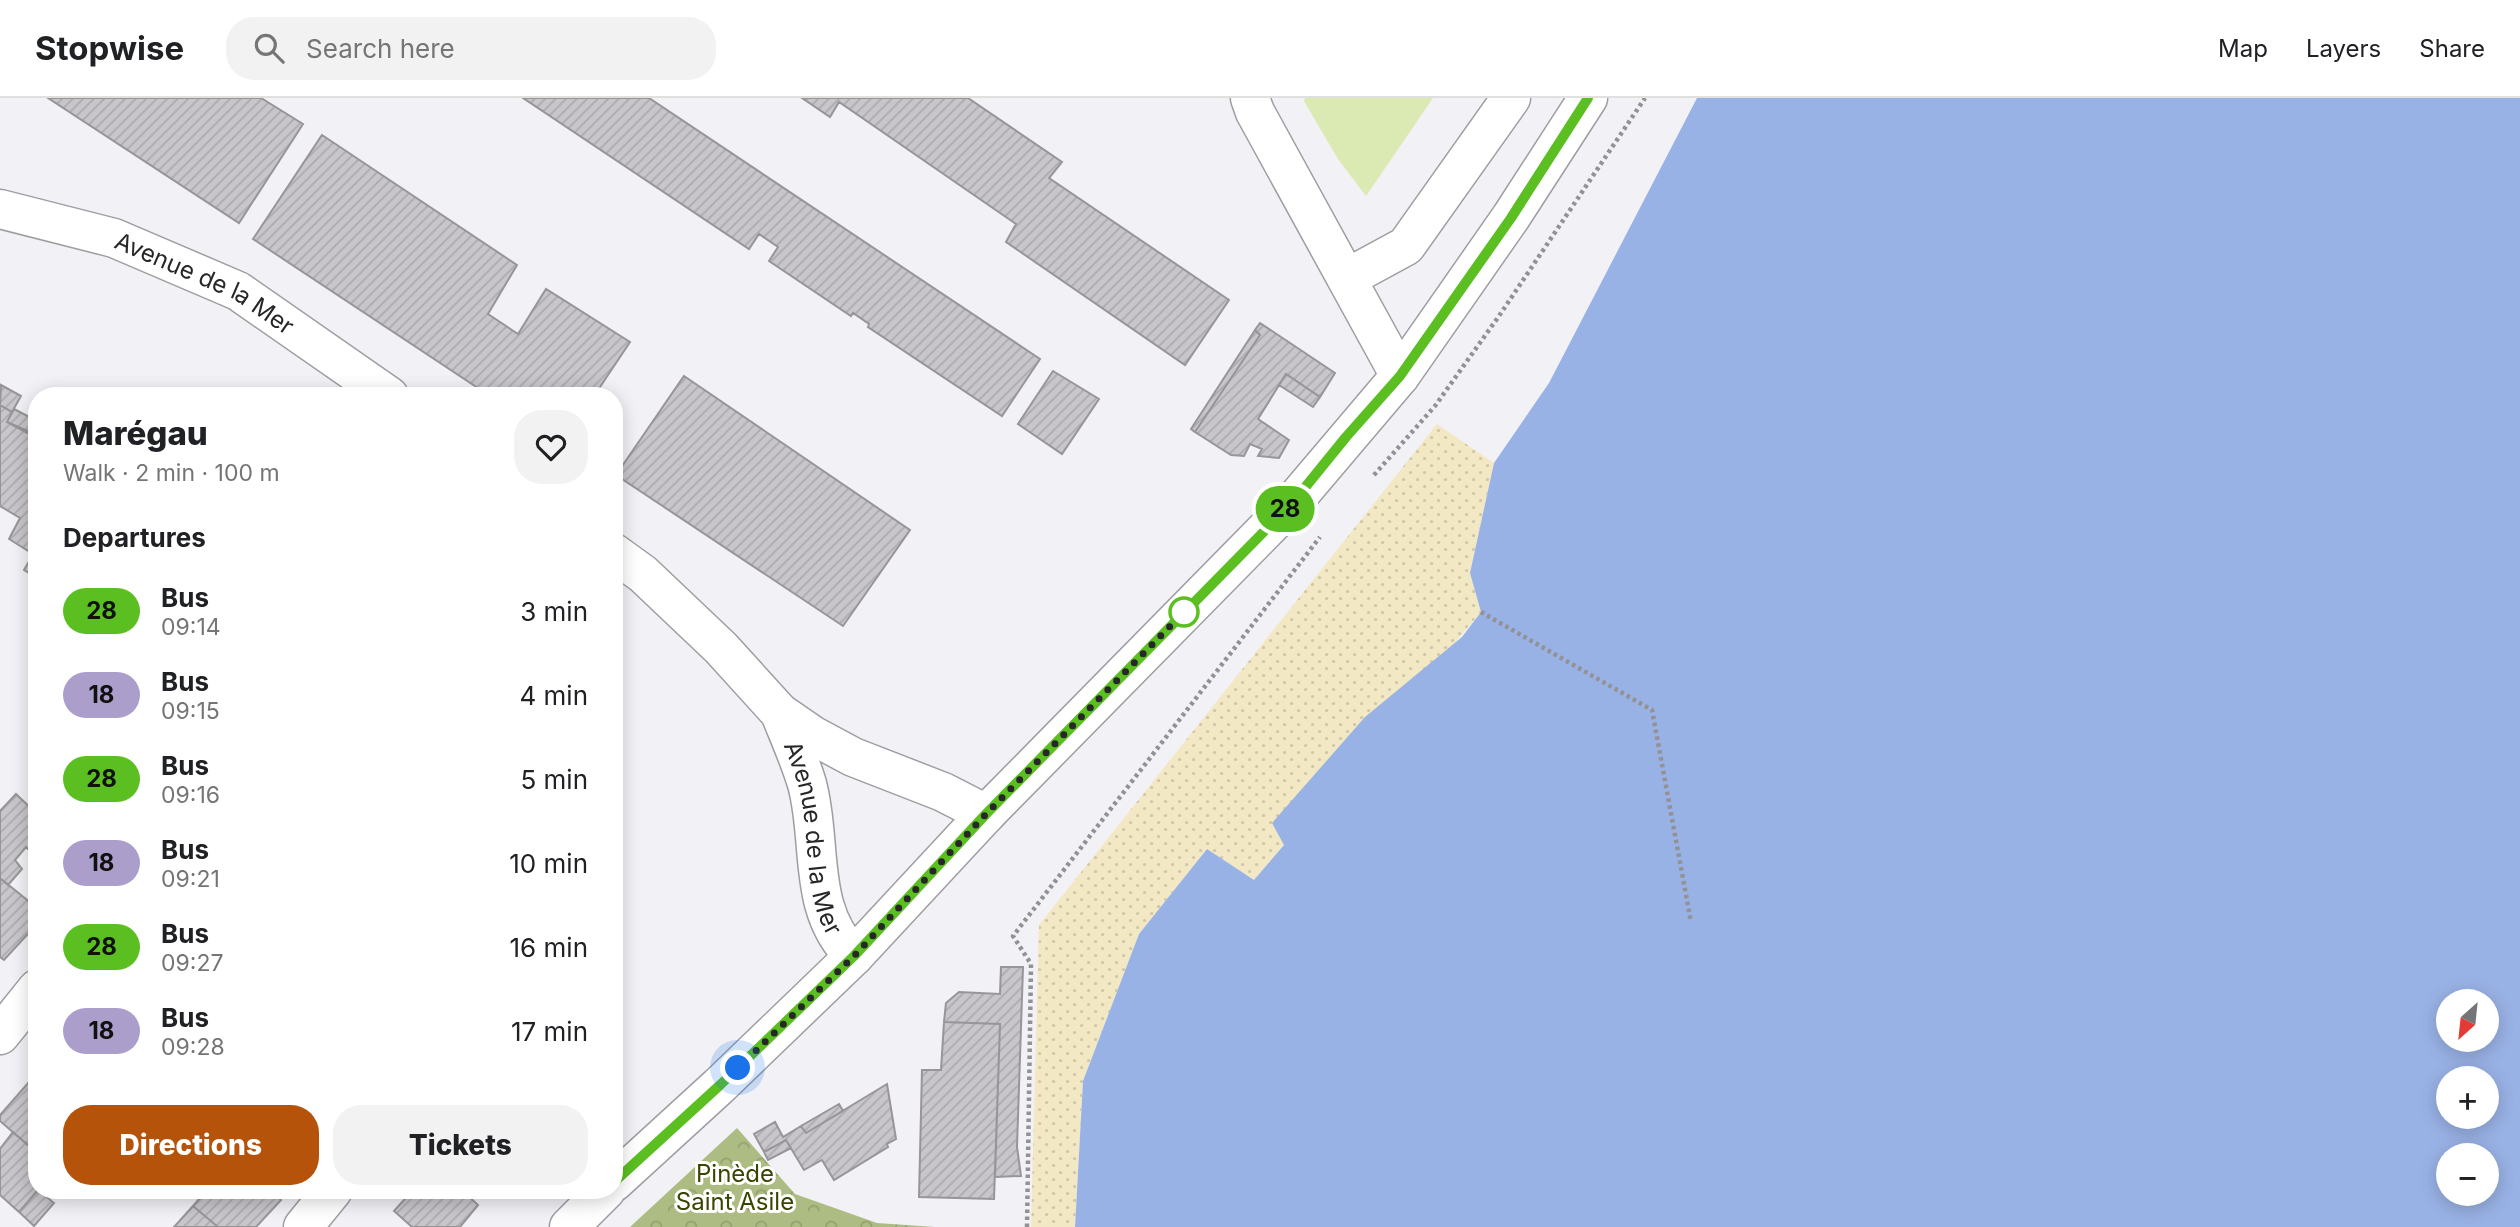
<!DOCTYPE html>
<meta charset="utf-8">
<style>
:root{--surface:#fff;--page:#f2f2f2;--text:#202124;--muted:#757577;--line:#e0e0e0;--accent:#b45309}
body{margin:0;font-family:Inter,sans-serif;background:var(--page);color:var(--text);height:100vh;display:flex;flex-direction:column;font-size:26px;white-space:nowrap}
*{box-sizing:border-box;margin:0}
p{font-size:23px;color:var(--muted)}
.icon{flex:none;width:38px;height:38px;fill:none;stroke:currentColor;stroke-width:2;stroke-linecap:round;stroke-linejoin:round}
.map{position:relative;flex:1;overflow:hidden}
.sheet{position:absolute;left:28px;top:289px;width:595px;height:812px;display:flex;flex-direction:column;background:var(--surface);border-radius:28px;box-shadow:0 4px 18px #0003}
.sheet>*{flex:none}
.badge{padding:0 14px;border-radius:23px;font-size:24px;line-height:46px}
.needle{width:46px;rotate:207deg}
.buttons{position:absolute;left:2436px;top:891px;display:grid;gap:14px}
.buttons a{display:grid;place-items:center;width:63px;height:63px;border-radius:50%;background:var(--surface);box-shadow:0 4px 18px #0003;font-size:35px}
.you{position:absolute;width:35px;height:35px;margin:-18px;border:5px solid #fff;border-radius:50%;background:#1a73e8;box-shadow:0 0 0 10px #1a73e833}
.map>.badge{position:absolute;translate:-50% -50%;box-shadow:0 0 0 4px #fff}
h2{padding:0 35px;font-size:26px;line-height:63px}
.round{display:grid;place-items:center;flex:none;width:74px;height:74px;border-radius:28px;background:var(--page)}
.headline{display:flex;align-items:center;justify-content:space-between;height:119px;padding:0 35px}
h1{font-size:33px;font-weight:800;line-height:52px}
.action{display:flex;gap:14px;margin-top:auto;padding:14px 35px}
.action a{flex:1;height:80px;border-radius:28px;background:var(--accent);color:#fff;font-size:28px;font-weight:800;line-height:80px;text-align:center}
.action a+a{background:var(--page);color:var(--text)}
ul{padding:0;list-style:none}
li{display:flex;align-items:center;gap:21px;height:84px;padding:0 35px}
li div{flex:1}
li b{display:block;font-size:26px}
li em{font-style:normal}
li .badge{min-width:77px;font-weight:700;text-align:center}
header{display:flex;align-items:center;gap:42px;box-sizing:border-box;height:98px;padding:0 35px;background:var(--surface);border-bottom:2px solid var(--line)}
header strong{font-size:33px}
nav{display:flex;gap:38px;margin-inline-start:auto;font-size:24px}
.search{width:490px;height:63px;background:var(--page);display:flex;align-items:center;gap:18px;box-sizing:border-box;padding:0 24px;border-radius:28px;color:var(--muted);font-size:26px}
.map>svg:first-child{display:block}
</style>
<header>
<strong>Stopwise</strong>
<div class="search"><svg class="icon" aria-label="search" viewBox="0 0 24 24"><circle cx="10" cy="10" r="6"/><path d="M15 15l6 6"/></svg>Search here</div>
<nav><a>Map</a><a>Layers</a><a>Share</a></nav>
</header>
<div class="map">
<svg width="2520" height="1129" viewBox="0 0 2520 1129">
<defs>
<pattern id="forest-crowns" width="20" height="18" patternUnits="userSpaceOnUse" patternTransform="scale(1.75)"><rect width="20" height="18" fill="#acbc83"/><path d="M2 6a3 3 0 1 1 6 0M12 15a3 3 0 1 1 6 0" fill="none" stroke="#94a171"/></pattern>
<pattern id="sand-dots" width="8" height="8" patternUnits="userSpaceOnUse" patternTransform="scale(1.75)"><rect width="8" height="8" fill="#f2e8c3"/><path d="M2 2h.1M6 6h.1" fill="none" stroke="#d0c7a8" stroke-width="1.8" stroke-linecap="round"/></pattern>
<pattern id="building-hatch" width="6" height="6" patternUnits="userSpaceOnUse" patternTransform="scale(1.75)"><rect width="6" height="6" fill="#c8c6ca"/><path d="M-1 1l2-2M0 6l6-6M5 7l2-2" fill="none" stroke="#acaaae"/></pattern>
</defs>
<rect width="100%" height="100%" fill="#f2f1f6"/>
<path fill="url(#forest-crowns)" d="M737,1030L795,1096L877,1125L935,1129H630Z"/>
<path fill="url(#sand-dots)" d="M1437,326L1494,365L1470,474L1481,514L1254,782L1207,751L1139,836L1083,983L1075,1129H1031L1039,827Z"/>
<path fill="#daeab2" d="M1305,0H1433L1366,98L1338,61L1304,3Z"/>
<path fill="#99b2e5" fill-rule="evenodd" d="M1697,0H2520V1129H1075L1083,983L1139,836L1207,751L1254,782L1284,747L1272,725L1365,619L1462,539L1481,514L1470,475L1494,365L1549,285ZM2448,903H2487V942H2448ZM2448,980H2487V1018H2448ZM2448,1057H2487V1096H2448Z"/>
<path fill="url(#building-hatch)" stroke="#989599" stroke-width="2" d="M48,0H261L303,26L239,125Z
M523,0H649L1040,261L1002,318L868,229L869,226L853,215L851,218L769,163L778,149L759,136L749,151Z
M802,0H968L1062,64L1049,80L1229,202L1185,267L1006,144L1016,126L839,4L830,19Z
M322,37L517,167L488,216L518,236L546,191L630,244L594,298H490L253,141Z
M1260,225L1335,275L1320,299L1286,276L1258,321L1289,342L1279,360L1258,358L1262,351L1250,346L1244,358L1231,357L1195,334L1260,237L1255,232Z
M1255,232L1260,237L1195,334L1191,331Z
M1053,273L1099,301L1062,356L1018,326Z
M1286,276L1320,299L1313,309L1279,287Z
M684,278L910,432L843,528L616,377Z
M1,287L21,298L12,314L0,307Z
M0,307L12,314L7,324L37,337V454L35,453L33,456L9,441L20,420L0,408Z
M14,311L37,323L29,336L7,324Z
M37,323V337L30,334Z
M35,453L37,454V480L24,472Z
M16,696L37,716V754L34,757L26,749L15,762L22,771L8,787L0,780V713Z
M0,780L37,810V826L4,862L0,859Z
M1001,869H1023L1017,1049L1021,1078L995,1079L1000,926L944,924L946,905L959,894L1000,896Z
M944,924L1000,926L994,1101L919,1099L922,972H941Z
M37,975V1055L0,1023V1017Z
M887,986L896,1041L887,1046L888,1049L834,1082L822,1062L804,1072L786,1042L764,1054L754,1036L775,1024L783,1039L801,1028L806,1035Z
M839,1006L843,1013L806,1035L801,1028Z
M13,1034L37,1055L38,1092L19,1114L0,1097V1051Z
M786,1042L791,1050L768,1062L764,1054Z
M38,1092L54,1105L34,1128L19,1114Z
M207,1092H270L281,1102L256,1129H218L193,1108Z
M413,1092H462L478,1107L460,1129H412L394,1113Z
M193,1108L218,1129H174Z"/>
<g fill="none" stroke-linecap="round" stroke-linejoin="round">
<defs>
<g id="minor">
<path d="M1250,0L1255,14L1400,278"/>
<path id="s1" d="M0,111L114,140L238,193L389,298"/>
<path d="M1347,180L1406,148L1511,0"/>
<path d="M614,455L643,476L721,550L780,615L812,637L853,659L943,694L986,716"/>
<path id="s2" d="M780,615C789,638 800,662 807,686C823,744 806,812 854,858"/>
<path d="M0,937L37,891"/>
<path d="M614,1084L719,988L854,858L986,716L1294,403L1400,278L1511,119L1588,0"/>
<path d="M303,1129L333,1092"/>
<path d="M569,1129L606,1092"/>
</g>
</defs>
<use href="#minor" stroke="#9e9da1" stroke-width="41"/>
<path stroke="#929194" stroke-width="4.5" stroke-dasharray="3.5 3.5" stroke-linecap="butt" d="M1374,377L1435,308L1499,218L1645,0
M1481,514L1652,612L1691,824
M1027,1129L1031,866L1013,838L1320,439"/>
<use href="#minor" stroke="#fff" stroke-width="38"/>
</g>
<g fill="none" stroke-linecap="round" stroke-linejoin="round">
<defs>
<path id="line" d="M614,1084L719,988L854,858L986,716L1294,403L1346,339L1400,278L1511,120L1588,0"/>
</defs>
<use href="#line" stroke="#fff" stroke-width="16"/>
<use href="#line" stroke="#5bbf21" stroke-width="10"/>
<path stroke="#272628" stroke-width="7" stroke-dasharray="0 12.6" d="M738,970L854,858L986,716L1184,514"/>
</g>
<circle fill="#fff" stroke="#5bbf21" stroke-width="3.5" cx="1184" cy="514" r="14"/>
<g text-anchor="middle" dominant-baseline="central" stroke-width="6" stroke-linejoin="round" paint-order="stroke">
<g font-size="24" fill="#272628" stroke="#fff">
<text stroke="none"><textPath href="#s1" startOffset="219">Avenue de la Mer</textPath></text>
<text stroke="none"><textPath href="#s2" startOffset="130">Avenue de la Mer</textPath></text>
</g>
<g font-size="24" fill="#394602" stroke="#fff">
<text x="735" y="1075">Pinède<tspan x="735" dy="28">Saint Asile</tspan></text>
</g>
</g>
</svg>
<div class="buttons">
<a><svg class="needle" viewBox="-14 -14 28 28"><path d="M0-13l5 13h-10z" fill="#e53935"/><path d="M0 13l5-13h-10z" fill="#757577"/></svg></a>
<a>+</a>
<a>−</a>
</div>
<div class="you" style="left:738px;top:970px"></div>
<b class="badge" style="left:1285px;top:411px;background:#5bbf21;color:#111">28</b>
<section class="sheet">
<div class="headline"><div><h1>Marégau</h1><p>Walk · 2 min · 100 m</p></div><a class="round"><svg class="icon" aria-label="heart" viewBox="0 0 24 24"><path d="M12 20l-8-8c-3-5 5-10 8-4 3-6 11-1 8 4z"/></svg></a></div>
<h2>Departures</h2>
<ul>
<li><span class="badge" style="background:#5bbf21;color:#111">28</span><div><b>Bus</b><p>09:14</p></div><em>3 min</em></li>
<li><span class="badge" style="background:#ab9ecb;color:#111">18</span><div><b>Bus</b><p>09:15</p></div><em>4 min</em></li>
<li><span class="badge" style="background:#5bbf21;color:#111">28</span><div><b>Bus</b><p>09:16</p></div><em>5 min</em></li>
<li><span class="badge" style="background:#ab9ecb;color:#111">18</span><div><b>Bus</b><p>09:21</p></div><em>10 min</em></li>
<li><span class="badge" style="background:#5bbf21;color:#111">28</span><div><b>Bus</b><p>09:27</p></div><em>16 min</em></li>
<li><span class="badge" style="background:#ab9ecb;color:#111">18</span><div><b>Bus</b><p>09:28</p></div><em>17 min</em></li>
</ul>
<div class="action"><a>Directions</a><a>Tickets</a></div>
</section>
</div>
